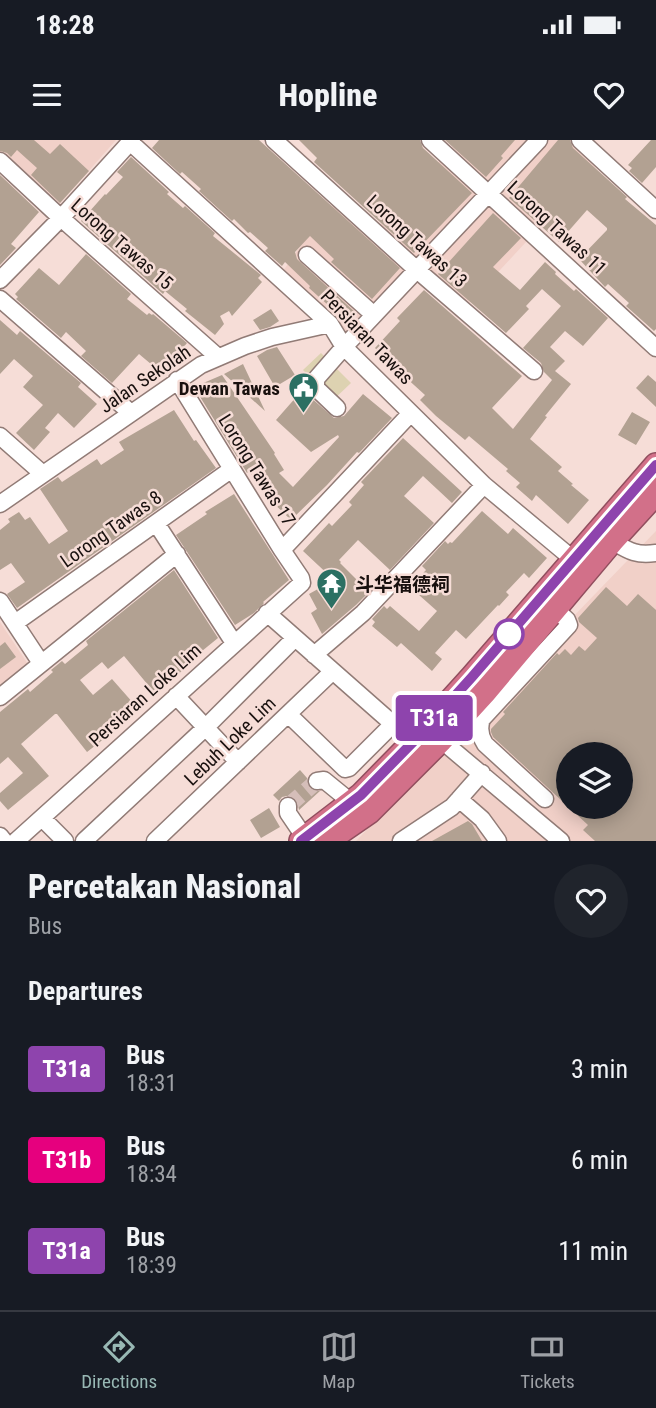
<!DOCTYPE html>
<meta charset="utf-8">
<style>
:root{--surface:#171b24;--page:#20242c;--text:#f1f3f6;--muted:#9ea1a6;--line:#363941;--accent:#98b8b4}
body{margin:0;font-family:"Roboto Condensed","Noto Sans SC",sans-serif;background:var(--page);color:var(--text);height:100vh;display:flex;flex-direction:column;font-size:26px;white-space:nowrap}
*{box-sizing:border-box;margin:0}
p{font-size:23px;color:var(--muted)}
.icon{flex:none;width:38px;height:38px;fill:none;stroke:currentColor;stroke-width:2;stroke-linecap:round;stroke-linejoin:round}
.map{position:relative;height:701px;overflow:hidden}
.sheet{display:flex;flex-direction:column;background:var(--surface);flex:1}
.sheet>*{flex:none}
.badge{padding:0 14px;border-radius:5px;font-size:24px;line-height:46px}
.buttons{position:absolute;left:556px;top:602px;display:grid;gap:14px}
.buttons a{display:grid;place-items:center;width:77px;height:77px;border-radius:50%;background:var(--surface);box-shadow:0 4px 18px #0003;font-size:35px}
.map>.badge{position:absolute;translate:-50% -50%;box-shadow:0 0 0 4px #fff}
h2{padding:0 28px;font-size:26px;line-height:63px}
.round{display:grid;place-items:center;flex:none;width:74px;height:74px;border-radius:37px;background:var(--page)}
.summary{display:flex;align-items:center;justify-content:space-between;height:119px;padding:0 28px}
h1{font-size:33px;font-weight:800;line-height:52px}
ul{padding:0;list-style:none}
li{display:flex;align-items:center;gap:21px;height:91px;padding:0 28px}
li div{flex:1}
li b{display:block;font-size:26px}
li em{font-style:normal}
li .badge{min-width:77px;font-weight:700;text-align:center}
.status{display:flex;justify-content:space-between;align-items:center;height:49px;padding:0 35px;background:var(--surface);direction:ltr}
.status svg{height:19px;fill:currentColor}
header{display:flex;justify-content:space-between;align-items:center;height:91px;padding:0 28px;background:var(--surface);font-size:32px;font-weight:800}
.dock{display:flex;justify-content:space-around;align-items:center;height:98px;border-top:2px solid var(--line);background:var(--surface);font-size:19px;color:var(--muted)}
.dock a{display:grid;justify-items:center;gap:4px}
.dock .on{color:var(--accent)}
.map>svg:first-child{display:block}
</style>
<div class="status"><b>18:28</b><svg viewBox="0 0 49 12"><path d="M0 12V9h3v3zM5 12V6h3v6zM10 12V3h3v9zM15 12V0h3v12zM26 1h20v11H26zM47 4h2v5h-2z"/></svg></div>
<header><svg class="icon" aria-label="menu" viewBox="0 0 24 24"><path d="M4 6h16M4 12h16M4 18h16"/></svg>Hopline<svg class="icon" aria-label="heart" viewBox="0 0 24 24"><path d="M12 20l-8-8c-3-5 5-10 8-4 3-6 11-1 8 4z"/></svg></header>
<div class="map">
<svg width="656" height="701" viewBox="0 0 656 701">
<rect width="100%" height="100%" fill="#f6ddd7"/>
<path fill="#f1d0c8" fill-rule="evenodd" d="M0,0H116L56,68L0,16Z
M459,0H580L602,20L463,170L411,123L346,199L281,134L308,95L337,61L375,90Z
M656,391V701H356L568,482ZM569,614H621V667H569Z
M0,482L30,527L0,552Z"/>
<path fill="#ddd2b1" d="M321,213L351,243L332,261L303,230Z"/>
<path fill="#b2a192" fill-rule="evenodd" d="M0,0H34L50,14L60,4L89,31L60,63L31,35L37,28L17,10L11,17L7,13L0,11Z
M159,0H259L400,128L372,159L331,122L334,119L310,96L295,112L297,119L356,173L347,182L309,148L310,146L285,122L282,126L265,111L268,108L250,92L248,93L234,79L232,81L199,51L201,49L182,32L180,34L152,8Z
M299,0H420L423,8L472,53L414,113L314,22L317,18Z
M445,0H515L501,16L503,18L486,37Z
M558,0H570L573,8L627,57L625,59L656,85V189L654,191L626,166L629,163L608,144L605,147L579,119L607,90V88L587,70L559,102L509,58Z
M651,0H656V27L642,43L629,31L632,28L628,25Z
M131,17L169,52L167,54L183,68L185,66L215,93L213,96L261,135L258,138L262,142L232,176L229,171L220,176L224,184L215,195L185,171L187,169L165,151L163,154L81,81L105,54L106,55L123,37L117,32Z
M0,35L39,72L11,104L16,108L0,125Z
M493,73L521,98L493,127L520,150L545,122L556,132L555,134L574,151L576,149L608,178L583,206L565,191L550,207L565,221L555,231L571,244L545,276L547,277L530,299L562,327L558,331L573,344L571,345L589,360L568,384L536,355L532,361L516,347L520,343L506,331L508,329L469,296L465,300L436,276L420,260L425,255L392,225L375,208L400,181L397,178L424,150L522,236L492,268L513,289L552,240L544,232L541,223L523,208L561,166L542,149L526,166L529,169L506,193L438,134Z
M86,114L131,154L127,159L147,175L149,173L152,175L153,174L187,203L176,216L182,222L164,235L139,214L112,243L81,216L86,211L66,192L61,198L16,159L18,157L15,154L39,128L59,145Z
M271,169L279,181L270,187L260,190L253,180Z
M0,180L17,195L20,191L81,243L78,247L97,264L74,288L58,273L45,288L50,292L34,310L16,293L43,265L23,247L33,236L14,219L0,234Z
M277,207L295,235L275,247L257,216L267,210Z
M243,224L265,271L224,234Z
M222,235L275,313L274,314L284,330L279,333L293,347L339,297L338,295L311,312L276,280L305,247L309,256L334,278L344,276L363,254L392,278L359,313L357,312L327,345L291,380L265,355L249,331L247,333L194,247Z
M648,235L656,242V267L636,248Z
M174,270L194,301L196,300L216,328L17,468L7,454L25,442L11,423L0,430V390L10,382L8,379L19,372L25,380L30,377L49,404L68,391L40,349L58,337L62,342L97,319L101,325L124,310L119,302Z
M632,272L650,282L636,305L618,295Z
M403,298L462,352L452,363L423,336L404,356L434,383L390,430L358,400L339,420L341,422L340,423L369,452L356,465L322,494L311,473L317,469L309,454L334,440L303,411L329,383L332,386L352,365L349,362L364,345L361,342Z
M234,354L289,440L263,462L264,463L254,473L235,485L176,395L207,374L205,372Z
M482,371L508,394L513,388L547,418L529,438L524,433L506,452L509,455L499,466L498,465L466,499L456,490L435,513L442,519L432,531L401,503L397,507L372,486L375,482L372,479L384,466L387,469L390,466L419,491L437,471L410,447L426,430L422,426L445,401L448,404L450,402L452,403Z
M174,430L218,498L186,524L188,526L172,539L170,537L153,551L124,516L108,529L102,522L80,540L93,555L112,539L134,564L115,580L117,582L102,594L105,598L87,612L57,574H55L21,604L49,636L8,670L0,661V653L23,633L8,617L0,624V572L28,549L30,552L53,532L51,530L62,521L65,524L88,505L86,501Z
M606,447L627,466L638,454L656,470V701H595L583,690L588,685L493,597L491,592V589L505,574L503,572L557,513L559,515L565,509L571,515L579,506L585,511L597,498L579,482L578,478ZM569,614H621V667H569Z
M5,502L16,517L0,529V506Z
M300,630L307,638V643L309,648L314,651H320L299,670L297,661L294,657L287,656L282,657L279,661L273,655Z
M269,668L280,687L261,698L250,680Z
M468,681L472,684L482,701H432Z"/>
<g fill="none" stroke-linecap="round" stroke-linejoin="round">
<path stroke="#d5beb9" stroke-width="16" stroke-dasharray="16 8" stroke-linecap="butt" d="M288,666L317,641"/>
<defs>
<path id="minor" d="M274,0L417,130L534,231
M430,0L656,208
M580,0L656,70
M130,2L330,184L344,207L484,345L574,420
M0,21L61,78L218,217
M307,115L374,175
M0,140L61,78L132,0
M0,159L131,273
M337,268L316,248V239L344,207L539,0
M0,296L43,334
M0,364L201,225L245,206L272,197L330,184
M156,383L234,503
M612,401C629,411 636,416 656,413
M282,410L411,273
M0,461L41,523
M267,473L393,584L415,600H441L561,701
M15,483L232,329
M314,515L363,473L484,345
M176,556L238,622
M0,557L177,414
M288,574L345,629L349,628L393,584
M317,641L324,640L351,662
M459,659L482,679L498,701
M545,659L485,604C480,596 479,587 482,579L569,485L567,480L555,469
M288,666V673L305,698
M42,678L65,701
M0,696L4,701
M16,701L302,443L301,438L282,410L177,240
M84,701L206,587L295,498
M155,701L333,531
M401,701L452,667L482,633"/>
<path id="highway" d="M301,701L361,655L415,600L472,537L656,325
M327,701L369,672L441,600L484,553L612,401L656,353"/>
</defs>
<use href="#minor" stroke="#917b76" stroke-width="19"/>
<use href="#highway" stroke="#914e5e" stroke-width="26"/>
<use href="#minor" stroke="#fff" stroke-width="16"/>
<use href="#highway" stroke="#d27089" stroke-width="23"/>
</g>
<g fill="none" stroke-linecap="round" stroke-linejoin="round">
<defs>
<path id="line" d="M301,701L361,655L415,600L472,537L656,325"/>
</defs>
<use href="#line" stroke="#fff" stroke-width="16"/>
<use href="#line" stroke="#8e44ad" stroke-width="10"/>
</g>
<defs>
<symbol id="civic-pin" viewBox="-11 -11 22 30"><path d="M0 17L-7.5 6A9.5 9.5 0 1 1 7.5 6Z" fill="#2c7063" stroke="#f6ddd7"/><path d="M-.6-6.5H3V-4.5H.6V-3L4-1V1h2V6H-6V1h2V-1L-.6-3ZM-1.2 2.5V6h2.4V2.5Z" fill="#fff"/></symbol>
<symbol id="temple-pin" viewBox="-11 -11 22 30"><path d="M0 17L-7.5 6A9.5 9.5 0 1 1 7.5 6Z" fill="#2c7063" stroke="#f6ddd7"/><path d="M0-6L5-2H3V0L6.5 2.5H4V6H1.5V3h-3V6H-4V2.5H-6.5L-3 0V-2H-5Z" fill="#fff"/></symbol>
</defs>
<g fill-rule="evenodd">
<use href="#civic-pin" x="286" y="230" width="35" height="47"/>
<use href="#temple-pin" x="314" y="426" width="35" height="47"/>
</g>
<circle fill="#fff" stroke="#8e44ad" stroke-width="3.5" cx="509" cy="494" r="14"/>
<g text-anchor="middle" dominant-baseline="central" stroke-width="5" stroke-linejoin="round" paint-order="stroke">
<g font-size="19" fill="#18100e" stroke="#f6ddd7">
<text transform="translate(557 88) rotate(43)">Lorong Tawas 11</text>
<text transform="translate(417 101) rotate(42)">Lorong Tawas 13</text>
<text transform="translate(122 104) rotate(41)">Lorong Tawas 15</text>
<text transform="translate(367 197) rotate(46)">Persiaran Tawas</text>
<text transform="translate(145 239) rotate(-34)">Jalan Sekolah</text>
<text transform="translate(257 330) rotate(58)">Lorong Tawas 17</text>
<text transform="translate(111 389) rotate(-35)">Lorong Tawas 8</text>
<text transform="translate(145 555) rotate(-42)">Persiaran Loke Lim</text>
<text transform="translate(230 601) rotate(-44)">Lebuh Loke Lim</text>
</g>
<g font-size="19" font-weight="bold" fill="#18100e" stroke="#f6ddd7" text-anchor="end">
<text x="280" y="248">Dewan Tawas</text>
<text x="355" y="444" text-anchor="start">斗华福德祠</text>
</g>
</g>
</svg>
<div class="buttons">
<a><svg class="icon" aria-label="layers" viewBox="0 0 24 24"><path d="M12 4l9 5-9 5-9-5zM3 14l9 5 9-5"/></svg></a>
</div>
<b class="badge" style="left:434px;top:578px;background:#8e44ad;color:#fff">T31a</b>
</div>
<section class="sheet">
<div class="summary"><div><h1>Percetakan Nasional</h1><p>Bus</p></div><a class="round"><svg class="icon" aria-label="heart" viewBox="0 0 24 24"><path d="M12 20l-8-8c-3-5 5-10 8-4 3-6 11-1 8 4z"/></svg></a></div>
<h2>Departures</h2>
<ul>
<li><span class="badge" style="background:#8e44ad;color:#fff">T31a</span><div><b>Bus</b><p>18:31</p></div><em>3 min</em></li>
<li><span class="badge" style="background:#e6007e;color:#fff">T31b</span><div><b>Bus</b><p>18:34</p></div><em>6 min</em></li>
<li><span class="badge" style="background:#8e44ad;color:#fff">T31a</span><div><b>Bus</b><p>18:39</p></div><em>11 min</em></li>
</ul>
</section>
<nav class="dock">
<a class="on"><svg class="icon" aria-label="directions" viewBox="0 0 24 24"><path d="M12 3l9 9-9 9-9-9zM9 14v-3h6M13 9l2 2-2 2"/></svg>Directions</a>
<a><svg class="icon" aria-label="map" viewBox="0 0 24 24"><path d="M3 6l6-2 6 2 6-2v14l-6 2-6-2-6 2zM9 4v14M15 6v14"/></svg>Map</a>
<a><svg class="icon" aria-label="tickets" viewBox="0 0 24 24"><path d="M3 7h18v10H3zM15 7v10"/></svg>Tickets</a>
</nav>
